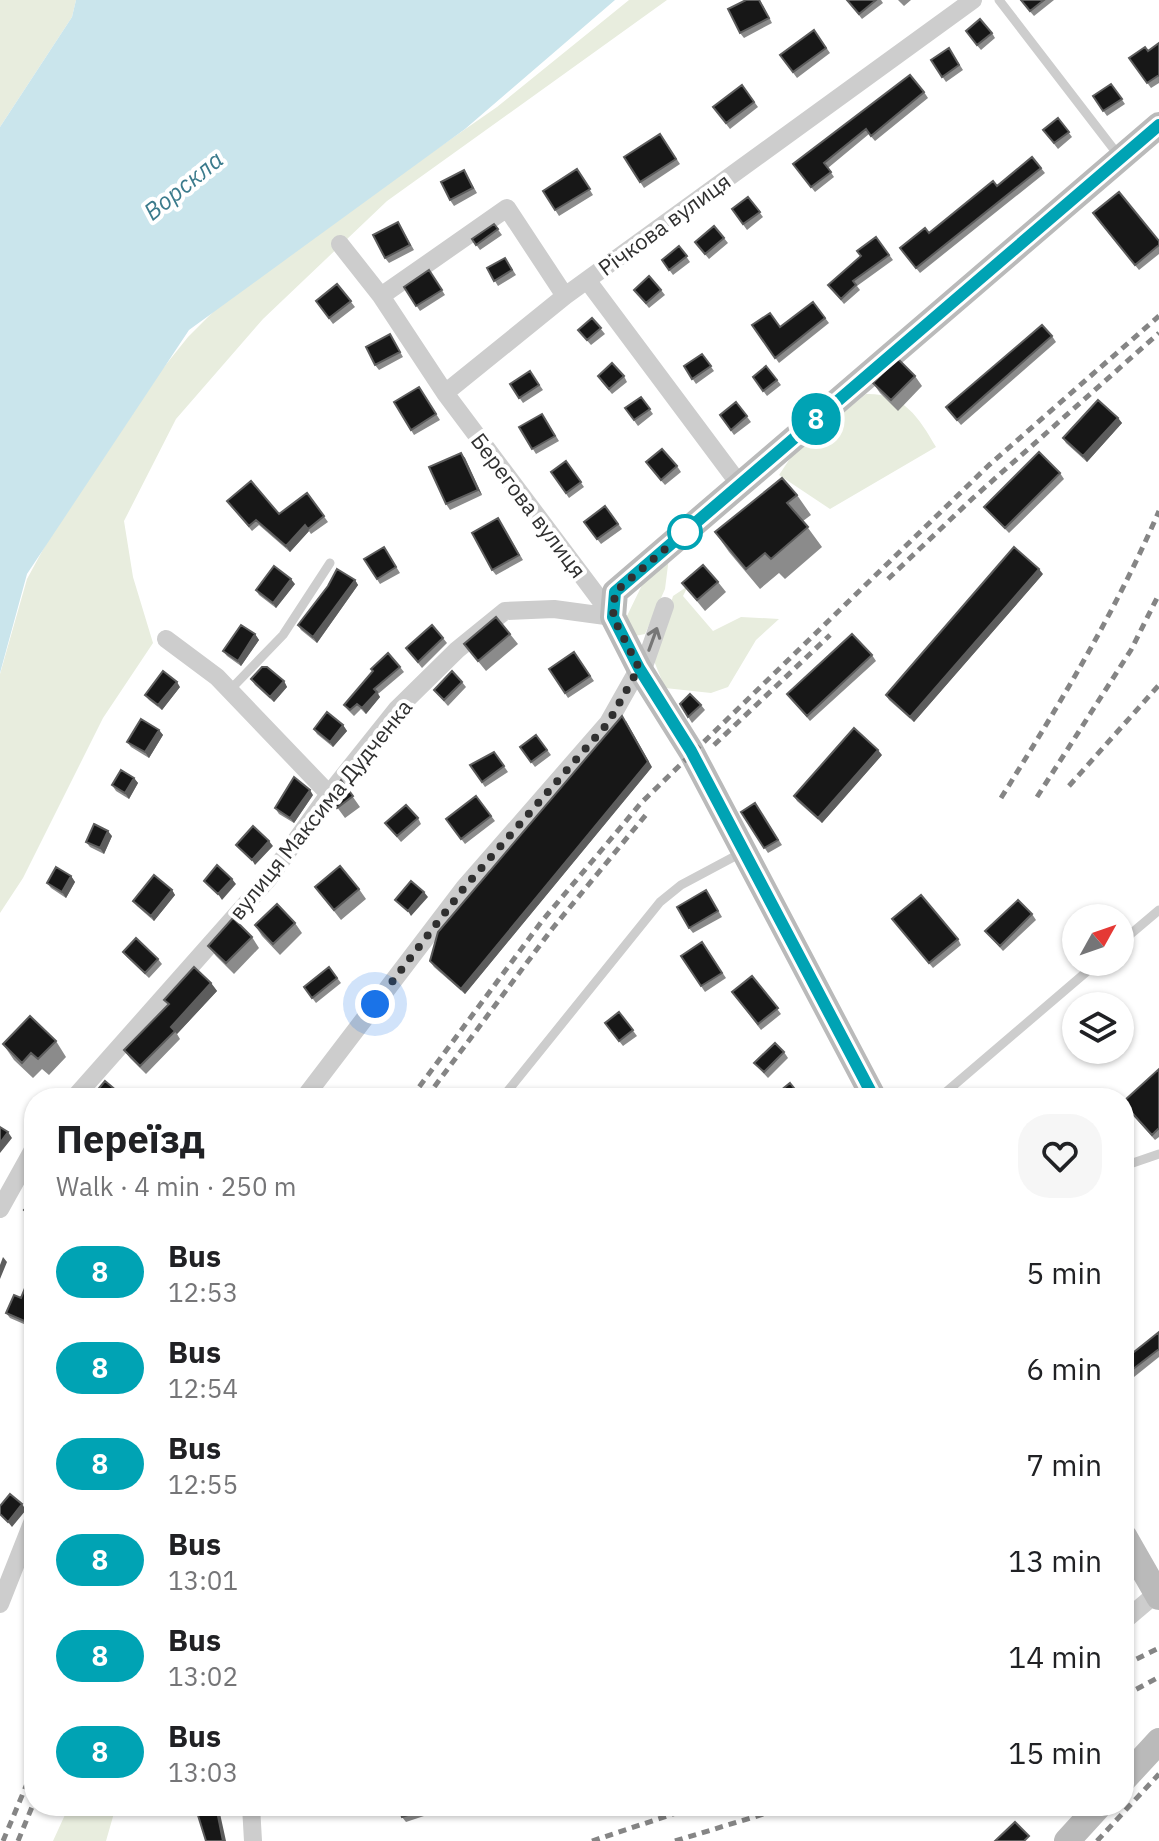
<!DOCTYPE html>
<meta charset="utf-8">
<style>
:root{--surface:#fff;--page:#f6f6f6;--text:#202124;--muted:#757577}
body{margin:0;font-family:"IBM Plex Sans",sans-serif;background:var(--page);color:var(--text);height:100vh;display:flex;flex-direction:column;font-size:30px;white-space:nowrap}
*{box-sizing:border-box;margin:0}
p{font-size:26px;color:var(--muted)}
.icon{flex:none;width:44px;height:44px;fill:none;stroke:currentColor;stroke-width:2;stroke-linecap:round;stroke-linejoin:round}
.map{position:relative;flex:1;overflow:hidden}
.sheet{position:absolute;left:24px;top:1088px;width:1110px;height:728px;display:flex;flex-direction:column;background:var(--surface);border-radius:32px;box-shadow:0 2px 6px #0004}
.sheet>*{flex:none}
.badge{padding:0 16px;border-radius:26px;font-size:28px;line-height:52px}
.needle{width:52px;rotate:50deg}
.controls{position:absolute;left:1062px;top:904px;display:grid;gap:16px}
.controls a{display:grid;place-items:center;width:72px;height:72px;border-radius:50%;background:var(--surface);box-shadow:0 2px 6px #0004;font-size:40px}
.you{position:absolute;width:40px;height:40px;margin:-20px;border:6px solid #fff;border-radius:50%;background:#1a73e8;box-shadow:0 0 0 12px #1a73e833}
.map>.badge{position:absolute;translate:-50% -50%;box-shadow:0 0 0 4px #fff}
.round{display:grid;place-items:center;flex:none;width:84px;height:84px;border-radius:32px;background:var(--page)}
.overview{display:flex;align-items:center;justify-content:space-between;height:136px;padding:0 32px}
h1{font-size:38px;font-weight:700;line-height:60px}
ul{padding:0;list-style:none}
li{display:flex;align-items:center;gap:24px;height:96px;padding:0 32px}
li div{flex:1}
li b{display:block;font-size:30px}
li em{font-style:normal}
li .badge{min-width:88px;font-weight:700;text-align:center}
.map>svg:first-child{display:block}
</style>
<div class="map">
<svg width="1159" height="1841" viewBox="0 0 1159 1841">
<rect width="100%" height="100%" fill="#fff"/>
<path fill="#e8edde" d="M0,0H76L72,17L0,127Z
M629,0H667L387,201L263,319L176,419L124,521L133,577L153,643L103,718L23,878L0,913V674L27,579L96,452L188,337L237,288L497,107Z
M866,394C903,393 918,416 936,447L830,509L779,475L793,454Z
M669,557L665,589L645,634L630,637L625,620L643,583Z
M688,586L683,596L713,631L741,617L779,619L756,640L728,687L711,693L665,688L654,661L673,596Z
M69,1806H116L106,1841H53Z"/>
<path fill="#cae5ec" d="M76,0H615L465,129L189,330L27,574L0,673V127L72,17Z"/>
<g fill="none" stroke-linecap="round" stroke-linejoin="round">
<path stroke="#cdcdcd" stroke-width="9" d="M999,0L1119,156
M230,690L283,635L330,563
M1120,943L1159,910
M502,1098L660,902L681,885L741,853
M939,1098L1098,962
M1124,1166L1159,1154"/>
<path stroke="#cdcdcd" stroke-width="18" d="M340,244L381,296L445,393L613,617
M587,280L740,485
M381,296L507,208L565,296
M445,393L565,296L973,0
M166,639L217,677L329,794
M642,672L665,606
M74,1098L269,878L329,794L396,710L457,650L505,611L554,609L613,617
M304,1098L464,888L608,723L639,668
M0,1209L34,1148
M0,1604L34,1518
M1124,1621L1157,1593
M251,1806L253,1841"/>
<path stroke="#bababa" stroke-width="26" d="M874,1098L691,751L639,668L613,617L615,592L1159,125
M1124,1536L1159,1597
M1124,1779L1159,1741
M1067,1841L1099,1806"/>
<path stroke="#858585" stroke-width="5" stroke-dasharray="8 6" stroke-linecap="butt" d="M888,579L973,498L1159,333
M714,745L830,635
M1069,786L1159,685
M1037,797L1131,650L1159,594
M1001,798C1059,705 1115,613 1159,511
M411,1098L542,921L641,803L989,465L1159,316
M426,1098L552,929L649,811
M1124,1665L1159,1648
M1124,1696L1159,1677
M3,1841L34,1767
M18,1841L34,1802
M592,1841L697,1806
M675,1841L790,1806
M1097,1841L1159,1774"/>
</g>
<path fill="#8b8b8b" d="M760,0L772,23L744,38L740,33Z
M847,0H881L883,3L862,19Z
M898,0H911L904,6Z
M1020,0H1054L1034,16Z
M814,30L830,53L797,78L780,55Z
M992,33L995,38L981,50L970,37Z
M1159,43V83L1151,88L1129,58L1148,51Z
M949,48L963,70L946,82L931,60Z
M1111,84L1125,104L1107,116L1093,96Z
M742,85L758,107L730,129L713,107Z
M924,92L928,98L875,141L869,134L828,168L834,177L815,192L793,164Z
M1058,118L1072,137L1058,149L1043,130Z
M660,134L680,164L644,188L624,157Z
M1032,157L1045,173L920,273L900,248L929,233L997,186Z
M577,169L593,195L559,216L543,191Z
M464,170L477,193L454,206L450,200Z
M748,197L763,217L747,230L732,209Z
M1097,219L1159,241V254L1139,270Z
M398,222L414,250L389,263L385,258Z
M494,224L502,235L480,250L472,239Z
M876,237L893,260L857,286L860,290L844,304L828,285L861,256Z
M724,238L728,243L709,259L699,247Z
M679,246L690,262L673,275L662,260Z
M505,258L516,275L498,286L487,268Z
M429,270L445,295L420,311L404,287Z
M337,284L355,307L333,324L316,301Z
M634,290H661L665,295L649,308Z
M813,302L829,323L779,363L752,325L780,327Z
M592,318L605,334L591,345L578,330Z
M390,334L403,357L379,370L375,365Z
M1052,336L1056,342L961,425L950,412Z
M702,354L714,371L696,384L684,366Z
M766,366L781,385L767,396L753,377Z
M530,371L543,390L523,403L510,384Z
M624,376L627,382L612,394L601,381Z
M915,376L922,386L898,411L880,393L873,383Z
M419,387L440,420L414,435L394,402Z
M641,397L653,414L638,426L625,408Z
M736,402L751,422L734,435L720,415Z
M542,414L559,441L536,454L519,427Z
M1118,418L1122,423L1087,462L1066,443L1063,438Z
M461,453L465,458L482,495L450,510L446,504Z
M566,461L584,487L569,498L551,472Z
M677,466L681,472L665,485L650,468Z
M1060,473L1064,479L1009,533L984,507Z
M307,493L328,522L311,534L309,531L290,552L259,525L252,531L227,501L279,514Z
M797,495L811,515L803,521L822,547L785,579L779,573L760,589L729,552L715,532Z
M605,506L622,529L601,544L584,522Z
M498,518L523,560L496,575L492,570Z
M384,547L400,573L380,584L364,559Z
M1043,574L914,722L889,700L886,695Z
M355,580L358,585L317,643L301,630L298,625Z
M718,582L726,592L705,611L682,583Z
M295,584L276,608L259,595L256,590Z
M255,634L259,640L241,666L227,656L223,651Z
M510,634L518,644L486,671L464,644Z
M443,638L447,643L422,668L406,648Z
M574,652L594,681L568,698L549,669Z
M872,655L876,661L810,721L787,694Z
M400,667L404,672L378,694L380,697L366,714L361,709L354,716L348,710L344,705Z
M251,679L284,681L287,687L274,702L255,685Z
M462,682L466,687L448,706L434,690Z
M180,687L162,710L149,700L145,695Z
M680,704L701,705L705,710L692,723Z
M343,725L347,731L333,747L317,734L314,729Z
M159,730L163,735L149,758L131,747L127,742Z
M536,735L551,755L535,767L520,747Z
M494,752L508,772L485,787L470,765Z
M882,755L822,823L797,801L794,796Z
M652,767L465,994L434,967L430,961Z
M134,778L138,783L129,799L116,791L112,785Z
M341,780L360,807L345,818L328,795Z
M313,795L294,823L279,814L275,808Z
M476,796L495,821L465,844L446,819Z
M755,803L782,845L768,853L741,812Z
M418,818L421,824L401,842L385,823Z
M112,836L104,854L90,847L86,842Z
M71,876L75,882L66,898L51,888L47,883Z
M315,887L359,889L366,899L341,920Z
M172,890L175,895L154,921L137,906L133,901Z
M706,890L722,917L693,933L689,928Z
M1032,914L1036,920L1003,951L985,931Z
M295,923L302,933L280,955L262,936L255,925Z
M896,924L958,939L961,945L933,968Z
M252,937L259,948L234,974L216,956L208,946Z
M702,942L726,978L705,992L681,956Z
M123,952L158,959L162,964L149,978L127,957Z
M329,967L341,983L316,1003L304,987Z
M752,976L781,1014L761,1030L732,992Z
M211,983L217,991L177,1034L180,1039L146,1074L130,1058L124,1050L168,1005L164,1000Z
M619,1012L637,1036L623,1046L605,1023Z
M56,1041L66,1057L49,1075L42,1069L33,1078L14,1060L3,1044Z
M784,1052L788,1058L768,1078L754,1063Z
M1159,1069V1137L1155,1140L1124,1105Z
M34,1277V1326L33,1328L10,1318L6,1313L21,1298Z
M1159,1332V1357L1124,1385V1360Z
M427,1806L430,1814L406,1822L402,1817Z"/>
<path fill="#5d5d5d" d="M1118,418L1122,423L1087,462L1083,456Z
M461,453L465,458L482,495L478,490Z
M305,525L309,531L290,552L286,546Z
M1039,569L1043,574L914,722L910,717Z
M291,579L295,584L276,608L273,603Z
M355,580L358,585L317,643L313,637Z
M255,634L259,640L241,666L238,661Z
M284,681L287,687L274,702L270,697Z
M177,682L180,687L162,710L158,705Z
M377,692L380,697L366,714L362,708Z
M626,721L652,767L465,994L461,989Z
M343,725L347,731L333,747L330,742Z
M159,730L163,735L149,758L145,752Z
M878,750L882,755L822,823L818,818Z
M134,778L138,783L129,799L125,793Z
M310,790L313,795L294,823L290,818Z
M108,831L112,836L104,854L100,848Z
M269,841L273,846L255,865L252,860Z
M71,876L75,882L66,898L62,892Z
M232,879L236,884L222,900L218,894Z
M172,890L175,895L154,921L151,916Z
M424,892L428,897L411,916L408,911Z
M211,983L217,991L177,1034L171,1027Z
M117,1091L120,1096L119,1098H111Z
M8,1132L12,1138L0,1153V1143Z
M3,1257L7,1262L0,1279V1265Z
M34,1312V1326L33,1328L29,1323Z
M22,1504L26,1510L12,1527L8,1522Z
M216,1806L219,1809L226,1841H223Z"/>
<path fill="#171717" stroke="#5d5d5d" stroke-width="2" d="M746,0H759L769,18L740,33L728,9Z
M847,0H876L859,14Z
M1021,0H1044L1030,11Z
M980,19L992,33L977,45L966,31Z
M814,30L826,48L793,72L780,55Z
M1159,43V75L1147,83L1129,58L1145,47L1148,51Z
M949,48L959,65L942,77L931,60Z
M910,75L924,92L871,136L866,129L824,163L831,172L811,187L793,164Z
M1111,84L1122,99L1103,111L1093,96Z
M742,85L754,102L726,123L713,107Z
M1058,118L1069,132L1054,143L1043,130Z
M660,134L676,159L640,182L624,157Z
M1032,157L1041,168L916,268L900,248L925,228L929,233L993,181L997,186Z
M577,169L590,189L555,210L543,191Z
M464,170L473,188L450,200L441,182Z
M1119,192L1159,241V245L1135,265L1093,213Z
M748,197L760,212L743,224L732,209Z
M398,222L410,245L385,258L373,235Z
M494,224L498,229L476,245L472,239Z
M714,226L724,238L705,254L695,242Z
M876,237L889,255L853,281L856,285L841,299L828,285L861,256L857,251Z
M679,246L687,256L669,270L662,260Z
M505,258L512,270L494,281L487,268Z
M429,270L442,290L416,306L404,287Z
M649,276L661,290L646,303L634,290Z
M337,284L351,301L329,318L316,301Z
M813,302L825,318L775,358L752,325L770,313L780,327Z
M592,318L601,328L587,340L578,330Z
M1042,325L1052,336L957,420L946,407Z
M390,334L400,352L375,365L366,347Z
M702,354L711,366L692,379L684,366Z
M897,358L915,376L891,400L873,383Z
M612,363L624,376L609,389L598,376Z
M766,366L777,380L763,391L753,377Z
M530,371L539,385L519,398L510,384Z
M419,387L436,414L411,430L394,402Z
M641,397L650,409L634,420L625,408Z
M1098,400L1118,418L1083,456L1063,438Z
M736,402L747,416L731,430L720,415Z
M542,414L555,436L532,449L519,427Z
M662,449L677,466L661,480L646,462Z
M1039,452L1060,473L1005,528L984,507Z
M461,453L478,490L446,504L429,467Z
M566,461L581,482L566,493L551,472Z
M782,478L797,495L787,503L808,527L771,559L765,553L746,569L715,532Z
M251,481L279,514L307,493L324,516L308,529L305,525L286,546L256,520L249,526L227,501Z
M605,506L618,524L597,539L584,522Z
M498,518L519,555L492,570L472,533Z
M384,547L396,567L377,579L364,559Z
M1014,547L1039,569L910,717L886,695Z
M703,565L718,582L697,600L682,583Z
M274,566L291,579L273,603L256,590Z
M337,569L355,580L313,637L298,625L328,586Z
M496,617L510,634L478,661L464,644Z
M241,625L255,634L238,661L223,651Z
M432,625L443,638L418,662L406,648Z
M852,634L872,655L807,716L787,694Z
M574,652L590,676L565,693L549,669Z
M388,653L400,667L374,689L377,692L362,708L357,704L350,710L344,705L373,671L371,669Z
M262,667H267L284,681L270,697L251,679Z
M163,671L177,682L158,705L145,695Z
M452,671L462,682L444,700L434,690Z
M690,694L701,705L688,717L680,704Z
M327,712L343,725L330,742L314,729Z
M622,716L648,762L461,989L430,961L438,932Z
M141,719L159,730L145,752L127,742Z
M854,728L878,750L818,818L794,796Z
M536,735L547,750L531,762L520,747Z
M494,752L504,766L482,782L470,765Z
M121,770L134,778L125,793L112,785Z
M294,777L310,790L290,818L275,808Z
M341,780L353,796L337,808L328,795Z
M476,796L491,816L461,839L446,819Z
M755,803L778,840L764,848L741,812Z
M406,805L418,818L397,836L385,823Z
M94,824L108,831L100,848L86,842Z
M253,826L269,841L252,860L236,845Z
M217,865L232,879L218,894L204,881Z
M340,866L359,889L334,910L315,887Z
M56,867L71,876L62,892L47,883Z
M154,875L172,890L151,916L133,901Z
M411,881L424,892L408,911L395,900Z
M706,890L718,911L689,928L677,907Z
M921,895L958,939L929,963L892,919Z
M1018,900L1032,914L1000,946L985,931Z
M277,904L295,923L273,944L255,925Z
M233,918L252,937L226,963L208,946Z
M136,938L158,959L145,973L123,952Z
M702,942L722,973L701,986L681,956Z
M194,967L211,983L171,1027L175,1031L140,1066L124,1050L169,1004L164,1000Z
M329,967L337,978L312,998L304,987Z
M752,976L778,1008L758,1024L732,992Z
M619,1012L633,1030L619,1041L605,1023Z
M30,1016L56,1041L38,1059L31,1053L22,1063L3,1044Z
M775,1043L784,1052L764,1072L754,1063Z
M1159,1069V1128L1152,1135L1124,1104V1101Z
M105,1081L117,1091L111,1098H99L94,1094Z
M790,1083L802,1098H782L780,1096V1091Z
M567,1090L574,1098H558Z
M0,1127L8,1132L0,1143Z
M34,1200V1219L24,1210Z
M30,1276L34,1277V1312L29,1323L6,1313L14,1295L21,1298Z
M1159,1332V1349L1124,1376V1360Z
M10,1494L22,1504L8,1522L0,1514V1506Z
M206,1806H216L223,1841H206L196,1809Z
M398,1806H425L426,1809L402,1817Z
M1015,1822L1029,1836L1024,1841H995Z"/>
<defs><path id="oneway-shaft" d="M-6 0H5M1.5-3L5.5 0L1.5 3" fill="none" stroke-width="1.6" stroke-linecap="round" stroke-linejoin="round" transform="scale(2)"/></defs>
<use stroke="#777" href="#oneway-shaft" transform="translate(653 639) rotate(-70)"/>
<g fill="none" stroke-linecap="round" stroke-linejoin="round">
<defs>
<path id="line" d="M874,1098L691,751L639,668L613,617L615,592L1159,125"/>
</defs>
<use href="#line" stroke="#fff" stroke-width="18"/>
<use href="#line" stroke="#00a3b4" stroke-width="12"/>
<path stroke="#303030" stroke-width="8" stroke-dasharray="0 14.4" d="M375,1004L464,888L608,723L639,668L613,617L615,592L692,526L685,532"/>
</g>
<circle fill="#fff" stroke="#00a3b4" stroke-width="4" cx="685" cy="532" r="16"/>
<g text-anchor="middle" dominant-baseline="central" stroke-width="8" stroke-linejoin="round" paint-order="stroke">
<g font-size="22" fill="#303030" stroke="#fff">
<text transform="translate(664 224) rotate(-36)">Річкова вулиця</text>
<text transform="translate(529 505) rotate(53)">Берегова вулиця</text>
<text transform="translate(320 809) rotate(-51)">вулиця Максима Дудченка</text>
</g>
<g font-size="24" font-style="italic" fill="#3b7b8c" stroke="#fff">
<text transform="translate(183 185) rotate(-39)">Ворскла</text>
</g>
</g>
</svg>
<div class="controls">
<a><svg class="needle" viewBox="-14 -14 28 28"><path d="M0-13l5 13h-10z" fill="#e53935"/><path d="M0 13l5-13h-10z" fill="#757577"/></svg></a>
<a><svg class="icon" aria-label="layers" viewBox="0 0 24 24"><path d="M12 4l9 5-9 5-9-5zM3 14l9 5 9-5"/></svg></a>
</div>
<div class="you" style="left:375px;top:1004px"></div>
<b class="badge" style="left:816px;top:419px;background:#00a3b4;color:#fff">8</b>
<section class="sheet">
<div class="overview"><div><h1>Переїзд</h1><p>Walk · 4 min · 250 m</p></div><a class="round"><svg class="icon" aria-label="heart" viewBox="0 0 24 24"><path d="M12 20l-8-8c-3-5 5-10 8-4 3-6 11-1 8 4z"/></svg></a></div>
<ul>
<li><span class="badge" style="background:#00a3b4;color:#fff">8</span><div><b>Bus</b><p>12:53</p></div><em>5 min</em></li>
<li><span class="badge" style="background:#00a3b4;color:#fff">8</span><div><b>Bus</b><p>12:54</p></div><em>6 min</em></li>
<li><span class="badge" style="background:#00a3b4;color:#fff">8</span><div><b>Bus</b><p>12:55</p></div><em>7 min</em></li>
<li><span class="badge" style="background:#00a3b4;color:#fff">8</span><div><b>Bus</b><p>13:01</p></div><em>13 min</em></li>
<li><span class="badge" style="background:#00a3b4;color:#fff">8</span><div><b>Bus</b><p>13:02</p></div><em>14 min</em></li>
<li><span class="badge" style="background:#00a3b4;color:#fff">8</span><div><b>Bus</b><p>13:03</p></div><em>15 min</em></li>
</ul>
</section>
</div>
